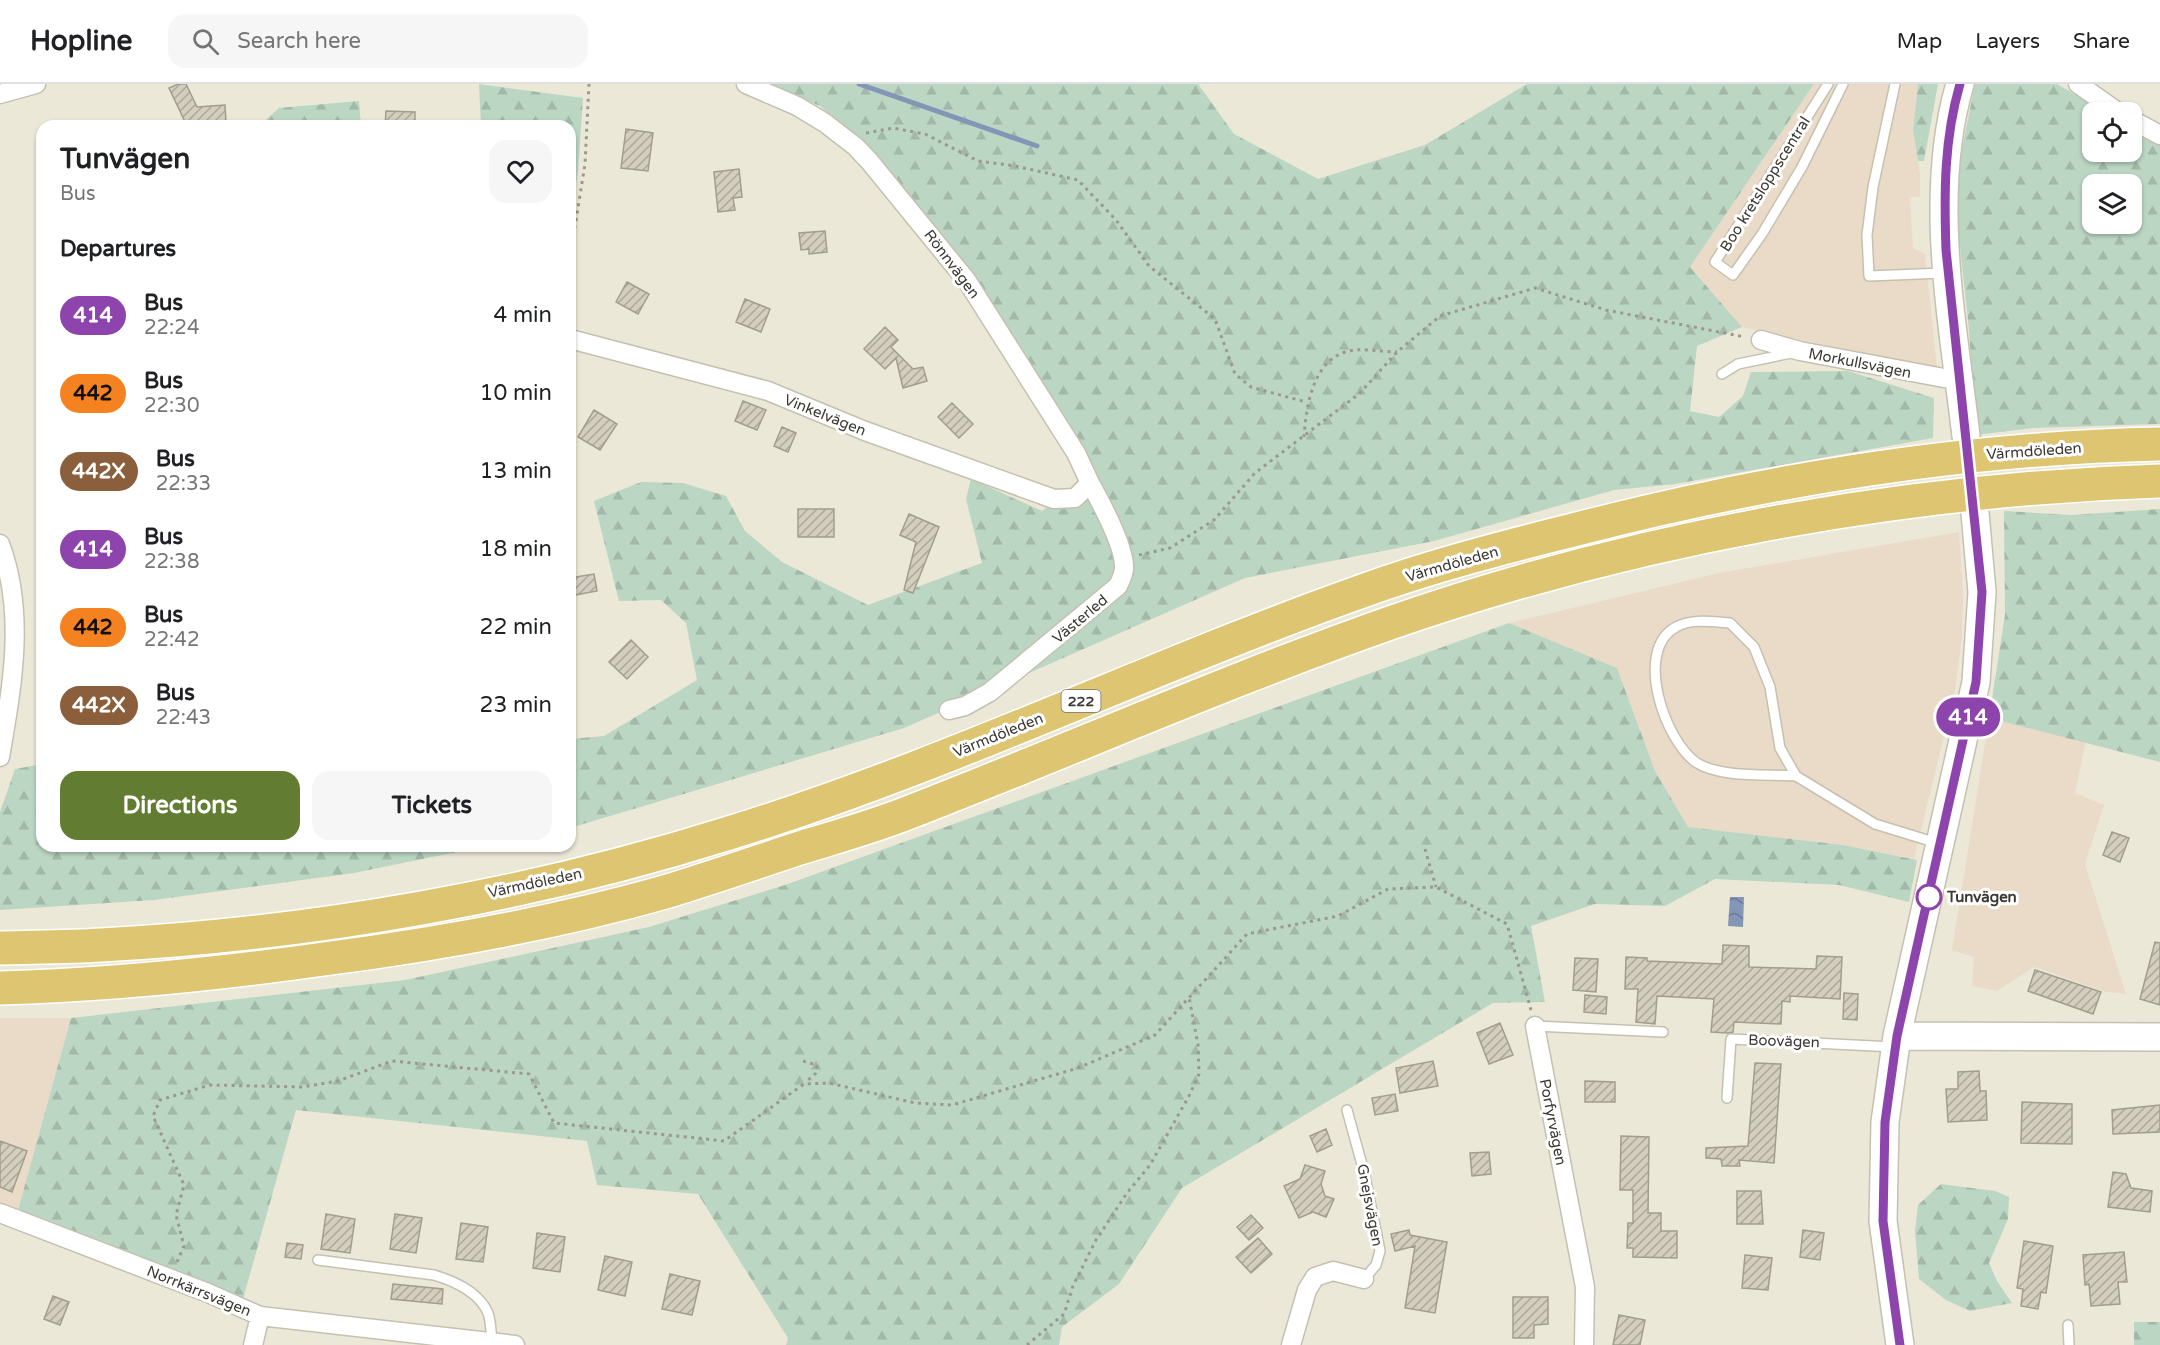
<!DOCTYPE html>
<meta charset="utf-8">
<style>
:root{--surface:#fff;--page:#f6f6f6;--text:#202124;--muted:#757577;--line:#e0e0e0;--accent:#627d31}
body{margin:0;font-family:"Varela Round",sans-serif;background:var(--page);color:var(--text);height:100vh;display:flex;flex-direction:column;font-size:22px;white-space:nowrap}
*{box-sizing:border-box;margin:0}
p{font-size:20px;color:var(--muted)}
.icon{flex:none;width:33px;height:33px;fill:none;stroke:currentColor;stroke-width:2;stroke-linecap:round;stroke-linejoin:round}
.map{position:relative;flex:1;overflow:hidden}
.drawer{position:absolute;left:36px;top:36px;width:540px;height:732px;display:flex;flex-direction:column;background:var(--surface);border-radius:18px;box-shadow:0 2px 4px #0004}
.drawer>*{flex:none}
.badge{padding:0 12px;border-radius:20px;font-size:21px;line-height:39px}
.buttons{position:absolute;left:2082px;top:18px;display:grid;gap:12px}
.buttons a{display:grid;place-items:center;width:60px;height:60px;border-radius:12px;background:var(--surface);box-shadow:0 2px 4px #0004;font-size:30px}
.map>.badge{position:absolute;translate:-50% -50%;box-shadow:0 0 0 3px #fff}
h2{padding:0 24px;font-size:22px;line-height:54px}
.round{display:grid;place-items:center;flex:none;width:63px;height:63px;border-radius:18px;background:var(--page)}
.headline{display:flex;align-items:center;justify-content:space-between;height:102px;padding:0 24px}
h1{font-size:28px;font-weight:700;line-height:45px}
.button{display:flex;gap:12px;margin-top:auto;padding:12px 24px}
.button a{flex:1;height:69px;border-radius:18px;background:var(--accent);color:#fff;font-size:24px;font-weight:700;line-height:69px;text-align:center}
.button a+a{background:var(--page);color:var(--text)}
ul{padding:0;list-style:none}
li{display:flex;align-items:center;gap:18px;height:78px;padding:0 24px}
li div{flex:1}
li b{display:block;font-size:22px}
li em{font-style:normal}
li .badge{min-width:66px;font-weight:700;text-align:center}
header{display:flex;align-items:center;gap:36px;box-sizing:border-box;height:84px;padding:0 30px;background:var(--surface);border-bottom:2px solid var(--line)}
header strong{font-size:28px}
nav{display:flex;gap:33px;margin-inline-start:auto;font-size:21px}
.search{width:420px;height:54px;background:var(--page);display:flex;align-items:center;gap:15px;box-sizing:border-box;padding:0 21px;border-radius:18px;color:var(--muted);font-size:22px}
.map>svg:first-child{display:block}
</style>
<header>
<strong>Hopline</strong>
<div class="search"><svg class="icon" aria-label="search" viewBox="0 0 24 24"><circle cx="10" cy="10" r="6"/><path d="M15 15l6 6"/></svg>Search here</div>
<nav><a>Map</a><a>Layers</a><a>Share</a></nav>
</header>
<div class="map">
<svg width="2160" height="1261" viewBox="0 0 2160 1261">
<defs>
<pattern id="forest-firs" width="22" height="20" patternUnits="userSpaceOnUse" patternTransform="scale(1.5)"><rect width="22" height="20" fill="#bbd6c3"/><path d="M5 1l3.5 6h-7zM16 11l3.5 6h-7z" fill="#a2b8a8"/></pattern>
<pattern id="water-waves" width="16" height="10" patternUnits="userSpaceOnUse" patternTransform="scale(1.5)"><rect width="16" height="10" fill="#8396b6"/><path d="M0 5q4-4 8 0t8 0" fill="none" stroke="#6c7b95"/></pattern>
<pattern id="building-hatch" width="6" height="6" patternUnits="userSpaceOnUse" patternTransform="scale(1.5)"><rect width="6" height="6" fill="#d3cebe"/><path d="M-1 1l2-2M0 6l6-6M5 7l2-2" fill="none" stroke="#aca89b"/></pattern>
</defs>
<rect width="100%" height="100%" fill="#ece8d7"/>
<path fill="#eadbc8" d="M1814,0H1918L1913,46L1920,90V113H1910L1913,164L1925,170L1937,285L1742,243L1690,183Z
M1959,448L1963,510L1962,552L1955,607L1914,775L1843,761L1688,743L1655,687L1617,584L1509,539L1719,489Z
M1989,634L2086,657L2075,709L2104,721L2085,780L2126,910L2106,908L2034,883L1997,907L1972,902L1974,873L1952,866Z
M0,934H71L18,1126L12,1133L0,1136Z"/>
<path fill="url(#forest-firs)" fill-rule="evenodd" d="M479,0L583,14L578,87L570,137V42H481Z
M766,0H1198L1234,50L1318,95L1425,61L1527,0H1814L1690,183L1742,243L1697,262L1690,327L1719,333L1743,312L1751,288L1848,287L1934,314L1933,354L1675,400L1614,406L1434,457L1245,494L904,644L570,744V655L604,652L697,596L686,539L661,516L619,517L594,417L641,398L683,399L726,412L745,447L782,478L868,521L982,479L966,415L971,395L1042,427L1096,386L978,201L875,70L820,22Z
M1918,0H1938L1924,77H1918L1913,46Z
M1975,0H2057L2105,28H2092V68H2132V44L2160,61V340L2033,344L1976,351L1969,246L1959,153V80ZM2092,100H2132V140H2092Z
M359,17L361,42H259L279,24Z
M2160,425V678L1989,634L2005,531L2004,427L2071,431Z
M1509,539L1617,584L1655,687L1688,743L1843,761L1917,776L1909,818L1839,801L1715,795L1665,822L1595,820L1531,842L1545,918L1493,919L1182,1104L1119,1200L1062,1243L1059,1261H786L788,1254L698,1110L597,1101L587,1057L296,1026L243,1215L18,1126L71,934L405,896L649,843L785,801Z
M42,680V762H486L354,789L154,816L0,826V728L15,685Z
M1941,1100L1995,1107L2009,1113L2008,1135L1989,1179L1997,1197L2012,1219L1970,1227L1946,1216L1919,1195L1915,1147L1918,1121Z
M2134,1238H2160V1261H2134Z"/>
<path fill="url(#water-waves)" d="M1730,813H1744L1743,843L1728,842Z"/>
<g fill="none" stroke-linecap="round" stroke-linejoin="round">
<path stroke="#8396b6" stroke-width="5" d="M859,0L1037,62"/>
</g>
<path fill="url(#building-hatch)" stroke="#a29d8d" stroke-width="1.5" d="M178,0H186L197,23L225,21L226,39L187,42L169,4Z
M386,27L415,28V42H385Z
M626,45L653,49L648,87L621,84Z
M739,85L742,113L733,114L735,126L718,128L714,88Z
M825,147L827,168L809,170V165L801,166L799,149Z
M627,198L649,210L638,230L616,218Z
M745,215L770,225L761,248L736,238Z
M885,243L898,256L891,263L913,285L923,283L927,297L903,304L896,274L885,285L864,265Z
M743,317L766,326L757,346L735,337Z
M952,319L973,340L959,354L938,333Z
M594,326L617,340L600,366L578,353Z
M782,343L796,349L788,368L774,362Z
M798,425H834V453H798Z
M909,430L939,443L913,509L904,506L916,458L900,451Z
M594,490L597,507L570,512V494Z
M631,556L648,573L627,595L609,578Z
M2112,748L2129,754L2120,778L2103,771Z
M2155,858L2160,859V921L2140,915Z
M1723,861L1749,862V883L1816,885L1817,872L1842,873L1840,915L1790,912V918L1782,917L1781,940L1734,938L1733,948L1728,949L1711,948L1714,915L1657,912L1655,940L1636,938L1638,905H1625L1626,873L1647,874V877L1722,880Z
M1575,874L1598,875L1596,908L1573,906Z
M2035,886L2101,908L2093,930L2028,907Z
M1844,909L1858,910L1857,936L1843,935Z
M1585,911L1607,913L1606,930L1584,928Z
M1500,939L1513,971L1489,980L1477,949Z
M1433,977L1438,1002L1400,1009L1396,984Z
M1755,979L1781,980L1774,1079L1739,1076L1740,1082H1722L1721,1075L1706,1074V1064L1748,1062Z
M1979,987L1980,1007H1986L1987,1036L1948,1038L1946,1005H1958V988Z
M1585,997L1615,998V1018H1585Z
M1395,1010L1398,1027L1375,1031L1372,1014Z
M2022,1018L2072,1020V1060L2021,1059Z
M2160,1021V1048L2113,1050L2112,1026Z
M1326,1045L1332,1061L1317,1068L1310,1052Z
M1621,1052L1649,1053L1648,1129H1661V1147H1677V1174L1633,1173V1164H1627L1628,1139H1633V1106H1620Z
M0,1057L27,1067L12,1108L0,1103Z
M1489,1068L1491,1090L1472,1092L1470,1069Z
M1305,1081L1325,1087L1321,1100L1325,1112L1334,1115L1326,1133L1313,1128L1299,1134L1284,1102L1300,1095Z
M2113,1088L2126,1090L2131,1104L2152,1107L2150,1128L2108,1123Z
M1737,1107H1761L1763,1140H1737Z
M326,1130L355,1135L350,1169L321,1165Z
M395,1130L422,1134L416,1169L390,1165Z
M1251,1131L1263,1144L1249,1156L1237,1143Z
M461,1139L488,1143L483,1178L456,1175Z
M1409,1146L1410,1151L1447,1158L1435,1229L1405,1224L1415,1162L1395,1167L1391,1150Z
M1803,1146L1824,1149L1820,1176L1800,1173Z
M537,1149L565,1153L560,1188L533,1184Z
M1258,1154L1272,1170L1251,1189L1236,1173Z
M2024,1157L2053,1162L2046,1209L2041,1208L2038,1225L2021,1222L2023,1205L2017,1204Z
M287,1159L303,1161L301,1175L285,1173Z
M2124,1168L2127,1198H2118L2120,1220L2091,1222L2089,1200L2085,1201L2083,1171Z
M1745,1171L1772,1174L1768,1206L1742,1204Z
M605,1172L632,1178L625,1212L598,1206Z
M670,1190L700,1197L692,1231L662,1225Z
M393,1200L443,1205L442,1220L391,1215Z
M53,1212L69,1218L60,1241L44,1235Z
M1513,1213H1548V1240L1534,1241V1254H1513Z
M1619,1231L1645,1236L1640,1261H1613Z"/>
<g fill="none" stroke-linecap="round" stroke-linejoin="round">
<defs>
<path id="lane" d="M1828,0L1715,178L1733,191L1762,150L1802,83L1843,0
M1895,0L1873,103L1867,151L1869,192L1943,189
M1722,290L1738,280L1791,269
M1796,692C1768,690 1721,694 1697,679C1665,658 1633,566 1676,543C1692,534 1713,538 1730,539L1754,563L1770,603L1780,664L1796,692L1875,740L1937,759
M1535,942L1663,948
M1727,1014L1731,955L1894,963
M1347,1026L1364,1088L1380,1167L1376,1181L1364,1195
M318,1176L434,1191C454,1197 479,1208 488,1229C491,1237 491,1249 492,1258
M2068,1241L2069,1261"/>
<path id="street" d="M2078,0L2118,28
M0,10L36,0
M2132,36L2160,51
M570,255L768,307L865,347L1054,415L1075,414L1090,399L1076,369L967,197L870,78L856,63L825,39L797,22L746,0
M1761,256L1800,267L1960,297
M0,460C26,529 12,603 0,673
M949,626L965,622L990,608L1118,502C1121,496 1124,490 1124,484C1125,463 1100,417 1090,399
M1535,942L1585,1203L1584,1261
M0,1129L208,1209L260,1232L515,1261
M253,1261L260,1232
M1291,1261L1307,1206L1315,1193L1333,1187L1364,1195"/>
<path id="secondary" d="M1960,0C1927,112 1953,239 1966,352
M1897,952L2160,953
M1900,1261L1883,1137L1885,1038L1897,952L1976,598L1982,508L1975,429"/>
<path id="highway" d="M0,864C34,863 67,863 101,861C311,850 529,812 729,749C947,682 1153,581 1368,505C1435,481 1505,463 1573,446C1766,396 1961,364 2160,360
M0,904C108,901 217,890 324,875C439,860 552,840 665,808C711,794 757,778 803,763C839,752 875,742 910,728C1070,666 1228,596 1390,539C1632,455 1904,405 2160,397"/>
</defs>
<use href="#lane" stroke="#c5c0b0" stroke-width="12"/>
<use href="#street" stroke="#c5c0b0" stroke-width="21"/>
<use href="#secondary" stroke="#c5c0b0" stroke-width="30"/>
<use href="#highway" stroke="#fff" stroke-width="36"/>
<path stroke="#9c998c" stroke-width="3" stroke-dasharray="3 4.5" stroke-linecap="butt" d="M866,49L893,44L925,50L978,77L1015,82L1078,96L1116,136L1149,182L1215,235L1235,290L1251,303L1306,318
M570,174L585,80L589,0
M1304,353C1306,324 1312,279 1345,268C1359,263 1382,268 1397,268
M1139,471L1170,464L1214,436L1255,389L1360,309L1397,268L1440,232L1535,204L1606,226L1745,253
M1425,765L1436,803
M803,977L817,981L816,989L805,999
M177,1178L184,1162L176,1131L184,1101L153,1032L160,1016L210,1001L302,1003L338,997L392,977L529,990L554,1039L724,1057L804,1000L829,999L915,1019L952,1021L1078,984L1155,951L1247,850L1338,832L1388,805L1436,803L1507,840L1531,926
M1027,1261L1064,1230L1073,1202L1096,1156L1127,1109L1150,1081L1189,1012L1199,990L1198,961L1189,913"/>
<use href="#lane" stroke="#fff" stroke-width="9"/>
<use href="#street" stroke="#fff" stroke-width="18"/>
<use href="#secondary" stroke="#fff" stroke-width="27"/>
<use href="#highway" stroke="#dec572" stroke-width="33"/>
</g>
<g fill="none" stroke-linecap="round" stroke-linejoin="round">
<defs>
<path id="line" d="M1900,1261L1883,1137L1885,1038L1897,952L1976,598L1982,508L1946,166C1944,109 1944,55 1960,0"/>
</defs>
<use href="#line" stroke="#fff" stroke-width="14"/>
<use href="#line" stroke="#8e44ad" stroke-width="9"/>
</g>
<circle fill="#fff" stroke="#8e44ad" stroke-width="3" cx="1929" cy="813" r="12"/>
<g text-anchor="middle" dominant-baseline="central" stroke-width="6" stroke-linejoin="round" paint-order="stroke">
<rect fill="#fff" stroke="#767470" stroke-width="1.5" x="1061.5" y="606" width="39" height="22" rx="4.5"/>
<g font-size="14" font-weight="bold" fill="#3b3932">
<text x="1081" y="617">222</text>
</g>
<g font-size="15" fill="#3b3932" stroke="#fff">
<text transform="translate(1765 100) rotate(-58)">Boo kretsloppscentral</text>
<text transform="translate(952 180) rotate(53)">Rönnvägen</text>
<text transform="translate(1860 279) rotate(11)">Morkullsvägen</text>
<text transform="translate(825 331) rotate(22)">Vinkelvägen</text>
<text transform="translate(2034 367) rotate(-4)">Värmdöleden</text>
<text transform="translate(1452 480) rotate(-16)">Värmdöleden</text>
<text transform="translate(1080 535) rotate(-40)">Västerled</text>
<text transform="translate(998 651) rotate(-22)">Värmdöleden</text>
<text transform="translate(535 799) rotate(-12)">Värmdöleden</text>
<text transform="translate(1784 957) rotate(2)">Boovägen</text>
<text transform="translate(1553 1038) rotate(79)">Porfyrvägen</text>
<text transform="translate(1370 1121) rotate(79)">Gnejsvägen</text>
<text transform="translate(199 1207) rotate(22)">Norrkärrsvägen</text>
</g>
<g font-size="15" font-weight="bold" fill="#3b3932" stroke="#fff" text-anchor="start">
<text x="1947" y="813">Tunvägen</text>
</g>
</g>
</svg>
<div class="buttons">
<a><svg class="icon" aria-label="locate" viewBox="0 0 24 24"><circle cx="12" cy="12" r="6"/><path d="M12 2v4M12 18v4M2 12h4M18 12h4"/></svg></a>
<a><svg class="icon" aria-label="layers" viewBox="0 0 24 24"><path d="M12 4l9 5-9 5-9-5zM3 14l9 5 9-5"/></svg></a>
</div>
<b class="badge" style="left:1968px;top:633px;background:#8e44ad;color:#fff">414</b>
<section class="drawer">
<div class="headline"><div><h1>Tunvägen</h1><p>Bus</p></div><a class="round"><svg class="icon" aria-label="heart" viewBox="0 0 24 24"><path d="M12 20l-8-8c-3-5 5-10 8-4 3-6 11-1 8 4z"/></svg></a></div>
<h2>Departures</h2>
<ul>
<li><span class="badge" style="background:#8e44ad;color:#fff">414</span><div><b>Bus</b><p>22:24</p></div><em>4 min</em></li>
<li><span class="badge" style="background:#f58220;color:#111">442</span><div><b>Bus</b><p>22:30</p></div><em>10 min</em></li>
<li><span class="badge" style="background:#8b5e3c;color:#fff">442X</span><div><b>Bus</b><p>22:33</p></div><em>13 min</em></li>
<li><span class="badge" style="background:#8e44ad;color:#fff">414</span><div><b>Bus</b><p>22:38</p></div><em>18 min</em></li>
<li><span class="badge" style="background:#f58220;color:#111">442</span><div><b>Bus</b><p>22:42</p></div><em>22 min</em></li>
<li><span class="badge" style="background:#8b5e3c;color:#fff">442X</span><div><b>Bus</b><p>22:43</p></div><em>23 min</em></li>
</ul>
<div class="button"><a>Directions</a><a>Tickets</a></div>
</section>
</div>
